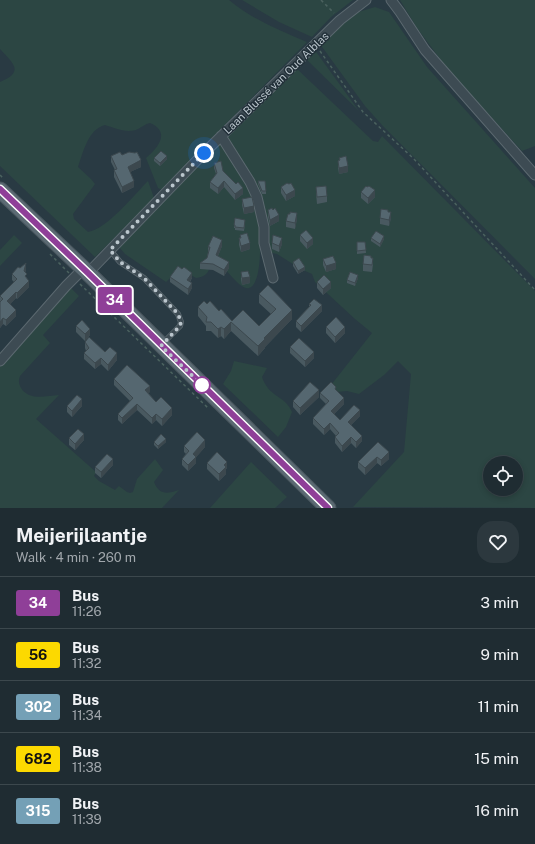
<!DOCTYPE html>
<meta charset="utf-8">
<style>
:root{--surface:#1f2c32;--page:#2c383e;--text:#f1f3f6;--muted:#a1a7ac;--line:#3c484d}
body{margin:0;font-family:"Public Sans",sans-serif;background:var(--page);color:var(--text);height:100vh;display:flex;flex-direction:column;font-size:15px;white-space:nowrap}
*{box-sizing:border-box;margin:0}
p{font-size:13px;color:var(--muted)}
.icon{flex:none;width:22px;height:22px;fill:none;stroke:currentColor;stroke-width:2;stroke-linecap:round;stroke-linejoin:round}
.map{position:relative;height:508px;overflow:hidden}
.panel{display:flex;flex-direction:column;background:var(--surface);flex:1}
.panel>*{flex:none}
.badge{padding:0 8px;border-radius:3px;font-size:14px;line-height:26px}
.controls{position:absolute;left:483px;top:456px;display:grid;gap:8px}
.controls a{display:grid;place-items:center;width:40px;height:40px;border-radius:50%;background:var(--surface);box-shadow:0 2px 6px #0003,0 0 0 1px var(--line);font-size:20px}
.you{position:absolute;width:20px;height:20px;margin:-10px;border:3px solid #fff;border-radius:50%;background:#1a73e8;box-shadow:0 0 0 6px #1a73e833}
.map>.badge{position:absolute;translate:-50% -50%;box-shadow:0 0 0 2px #fff}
.round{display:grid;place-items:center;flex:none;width:42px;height:42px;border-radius:16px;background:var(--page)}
.overview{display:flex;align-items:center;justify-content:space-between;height:68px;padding:0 16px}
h1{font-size:19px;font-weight:700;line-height:30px}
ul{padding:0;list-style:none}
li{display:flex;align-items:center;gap:12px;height:52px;padding:0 16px;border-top:1px solid var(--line)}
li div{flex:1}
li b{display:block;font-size:15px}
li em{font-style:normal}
li .badge{min-width:44px;font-weight:700;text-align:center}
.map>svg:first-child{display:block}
</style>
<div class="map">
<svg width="535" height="508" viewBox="0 0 535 508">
<rect width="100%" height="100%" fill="#293a43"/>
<path fill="#2c4643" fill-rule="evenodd" d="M0,0H229C251,19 281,31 307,42L203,147L162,190L158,188L146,158C158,148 171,132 150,123C145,124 142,127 138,129C127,134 115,128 105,125C88,129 83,153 78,167L91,179L95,184L73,214L74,219L88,232C107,229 134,195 148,181L154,198L95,257L0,166V82C25,72 13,63 0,49Z
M242,0H353L331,17L312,37L279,22Z
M400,0H535V146L522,151L449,71L417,28Z
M375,7L389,12L427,67L535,188V279L382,125L365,106L320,44L352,14Z
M314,49L359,111L304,57Z
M295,67L373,141L378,142L382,136L535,291V508L353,507L404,452L411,374L398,361L384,375L359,394L347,391L337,392L331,385L372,333L355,319L315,282L312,274L303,270L305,269L302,263L296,266L277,254L272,253L269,250L265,217L224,137ZM490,463H516V489H490Z
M220,142C228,155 236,168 244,181C247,186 252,191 254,197C260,210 266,283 249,288C241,290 231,274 225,270C221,267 215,267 210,265C209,274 204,277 196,278L180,269L166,282L125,254L119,247Z
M14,235L22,243L0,266V250Z
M70,287L79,296L43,335L50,343L20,376C18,381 19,384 21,388C29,401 46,396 59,395L36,419L96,472L94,476L99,481L115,490L119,486L127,492L130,493L133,492L137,479L155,459L163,470L154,482C159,495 167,494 179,490L162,508H0V363Z
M234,361L267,368L262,377C269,398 285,395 292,412L286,427L278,437L223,384L231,371Z
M251,462L287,497L275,508H210Z"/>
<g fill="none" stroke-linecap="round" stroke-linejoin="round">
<defs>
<path id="lane" d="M110,250L120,262L144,278L178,314L181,322L180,326L163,343"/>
<path id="street" d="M391,0L400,12L425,50L535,175
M221,136L250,182L257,197L264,227V243L273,278
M88,273L204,153L340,20L366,0
M0,361L66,286L83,269"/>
<path id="primary" d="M0,190L88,273L328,508"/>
</defs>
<use href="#lane" stroke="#5c6970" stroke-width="6"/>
<use href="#street" stroke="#5c6970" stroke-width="11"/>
<use href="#primary" stroke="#4a575f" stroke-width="17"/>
<path stroke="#4b625f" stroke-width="1.5" stroke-dasharray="3 3" stroke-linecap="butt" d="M321,0L334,13
M320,51L363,112L413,158L535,290
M0,175L4,179
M50,254L69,273
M80,284L208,408"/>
<use href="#lane" stroke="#3d4b53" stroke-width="4.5"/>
<use href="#street" stroke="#3d4b53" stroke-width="9"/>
<use href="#primary" stroke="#5b6a73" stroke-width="15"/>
</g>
<path fill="#495960" d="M122,155L141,167L130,172L134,187L122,193L114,177V170H115L111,162V156Z
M154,158L167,159L160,166L154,161Z
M339,158L348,172L339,174L338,167V161L339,160Z
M214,163L223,171L243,194L235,200L224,187L218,194L210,188V182L216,174L214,168Z
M258,181L266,191V194H262L258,184Z
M281,187L295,196L286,201L281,193Z
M316,187L327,196V202L317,204L316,193Z
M361,192L375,197L368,204L361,198Z
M242,199L254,212L244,214L242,205Z
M268,210L279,221L270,226L268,217Z
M388,212L391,218L389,226L380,224V218Z
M297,219L295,229L286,227V221Z
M245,223L244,231L235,230V228H234V225Z
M240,235L250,249L241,252L239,245V238H240Z
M300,235L313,244L307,249L300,241Z
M371,238L384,239L380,247L371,241Z
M357,242H365L366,253L357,254Z
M272,243L282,244L279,252L272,249Z
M222,246L218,256L229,268L224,276L213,270L200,269V263L207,258L208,252V247Z
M371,258L373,264L372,272L363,271V264Z
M323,259L336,269L326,272L323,265Z
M293,262L305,270L298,274L293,266Z
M20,268L26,269L25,273L29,287L17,299L16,298L10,304L16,316L6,326L3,324L0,328V296L14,282L12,280V274Z
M241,272L250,283L242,285L241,279Z
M170,277L192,278L190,282L192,288L188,295L170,282Z
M358,278L355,286L347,283V280Z
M317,282L331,288L323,295L317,288Z
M259,294L292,319L265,347V348L258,356L231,331L224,339L221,336L218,338L211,331H206V326L198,316V307L207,304L219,311L232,321L259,326L271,314L259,303Z
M309,304L322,311L301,332L296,327V321L309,307Z
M76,326L90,335L85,341L76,332Z
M326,327L345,333L335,343L326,333Z
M85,342L105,352L117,360L108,371L101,364L95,369L84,359V353L86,351L85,348Z
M290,347L314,358L305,367L290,353Z
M114,379L150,392L148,393L156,402L172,415L162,426L156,420L152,424L137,410L122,424L118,420V414L130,401L114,385Z
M336,390L344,404L334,414L340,420L360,416L351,425L362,441L356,448L351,443L342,452L335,443V437L336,436L330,429L324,435L313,424V418L326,404L320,398V393Z
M319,397L300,415L293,407V401Z
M67,406H82L72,417L67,412Z
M69,438L84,440L75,450L69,445Z
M154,442H166L158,449L154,445Z
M378,442L389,459L381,466L377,463L365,475L358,468V462Z
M184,446L205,447L196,457V463L188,471L182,465V459L186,454L184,452Z
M207,463L227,468L226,469V474L219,481L207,469Z
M113,465L101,478L95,473V467Z"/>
<path fill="#3c484e" d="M167,156V159L160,166V163Z
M141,160V167L128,173V167Z
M348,166V172L339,174V168Z
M134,181V187L122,193V187Z
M224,181V187L218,194V188Z
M243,188V194L235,200V194Z
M295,190V196L286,201V195Z
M375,190V197L368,204V198Z
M254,206V212L244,214V208Z
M391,212V218L389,226V220Z
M297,213V219L295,229V223Z
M279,215V221L270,226V220Z
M384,236V239L380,247V244Z
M282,238V244L279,252V246Z
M313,238V244L307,249V243Z
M222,240V246L216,261V255Z
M250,243V249L241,252V246Z
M229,262V268L224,276V270Z
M26,263V269L24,278V271Z
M336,263V269L326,272V266Z
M305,267V270L298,274V271Z
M192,273V278L187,285V280Z
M358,275V278L355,286V283Z
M250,277V283L242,285V278Z
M29,281V287L17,299V293Z
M331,282V288L323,295V289Z
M192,283V288L188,295V289Z
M16,292V298L7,308V301Z
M322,305V311L301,332V326Z
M16,310V316L6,326V320Z
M292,310V319L265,347V348L258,356V346L264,338Z
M3,318V324L0,328V322Z
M231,322V331L224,339V329Z
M221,327V336L218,338V329Z
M345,327V333L335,343V337Z
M90,329V335L85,341V334Z
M314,352V358L305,367V361Z
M117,353V360L108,371V365Z
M101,358V364L95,369V363Z
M150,386V392L145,396V390Z
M319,390V397L300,415V408Z
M344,398V404L331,417V411Z
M82,399V406L72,417V411Z
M137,404V410L122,424V418Z
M172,408V415L162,426V419Z
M360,410V416L348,428V422Z
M156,414V420L152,424V418Z
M330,423V429L324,435V429Z
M84,434V440L75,450V444Z
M362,436V441L356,448V442Z
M351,437V443L342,452V446Z
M166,439V442L158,449V446Z
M205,440V447L194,460L196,457V463L188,471V465L193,454Z
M389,452V459L381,466V460Z
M377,457V463L365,475V468Z
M113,459V465L101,478V472Z
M227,462V468L226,469V474L219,481V474L224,465Z"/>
<path fill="#556770" stroke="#3c484e" d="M161,151L167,156L160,163L154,158Z
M120,152L122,155L129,152L135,153L137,152L141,160L128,167L134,181L122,187L114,170L117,169L111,156Z
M346,156L348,166L339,168L338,161L340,160L339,158Z
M221,161L223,171L236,184L238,182L243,188L235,194L224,181L218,188L210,182L217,173L214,163Z
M258,181H265L266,191H262Z
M287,183L289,184L291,183L295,190L286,195L281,187Z
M326,186L327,196L317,197L316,187Z
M366,186L367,187L369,186L375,190L368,198L361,192Z
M252,197L254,206L244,208L242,199Z
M272,208L273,210L275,208L279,215L270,220L268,210Z
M381,209L388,210V212H391L389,220L380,218Z
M290,212L297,213L295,223L286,221L288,214H290Z
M235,218L245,220L244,228L235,227V225H234Z
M306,230L313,238L307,243L300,235Z
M376,231L384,236L380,244L371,238Z
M247,233L250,243L241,246L239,238H241L240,235Z
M273,235L282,238L279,246L272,243Z
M213,236L222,240L216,255L229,262L224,270L213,264L200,263L207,258L210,247H208Z
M357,242H365L366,250L357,251Z
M364,255L371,256V258H373L372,265L363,264Z
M333,256L336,263L326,266L323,259Z
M299,258L305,267L298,271L293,262Z
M26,263L24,271L27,274L25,276L29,281L17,293L16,292L7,301L16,310L6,320L3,318L0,322V302L3,299L0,296L17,279L12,274L18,267L20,268Z
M178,266L182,269L184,267L192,273L187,280L192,283L188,289L170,277Z
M248,271L250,277L242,278L241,272Z
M350,272L358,275L355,283L347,280Z
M324,275L331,282L323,289L317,282Z
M268,285L292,310L264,338L265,339L258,346L231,322L224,329L221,327L218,329L211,322H206L207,317L198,307L204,301L207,304L210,301L219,311L221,309L232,321L243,310L259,326L276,309L259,294Z
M314,299L322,305L301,326L296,321L311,305L309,304Z
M336,317L345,327L335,337L326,327Z
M82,320L90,329L85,334L76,326Z
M89,337L105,352L110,347L117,353L108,365L101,358L95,363L84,353L89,348L85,342Z
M299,338L314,352L305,361L290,347Z
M127,365L150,386L145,390L156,402L161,397L172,408L162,419L156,414L152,418L137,404L122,418L118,414L133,398L114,379Z
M310,382L319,390L300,408L293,401Z
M331,382L336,387L335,389L344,398L331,411L340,420L354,405L360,410L348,422L362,436L356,442L351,437L342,446L335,437L339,433L330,423L324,429L313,418L329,401L320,393Z
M77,395L82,399L72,411L67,406Z
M78,429L84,434L75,444L69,438Z
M197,432L205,440L193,454L196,457L188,465L182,459L189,451L184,446Z
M161,434L166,439L158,446L154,442Z
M378,442L389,452L381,460L377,457L365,468L358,462Z
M217,452L227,462L224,465L226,467L219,474L207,463Z
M107,454L113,459L101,472L95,467Z"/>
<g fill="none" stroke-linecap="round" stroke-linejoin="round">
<defs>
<path id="line" d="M0,189L88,273L328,508"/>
</defs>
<use href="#line" stroke="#fff" stroke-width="9"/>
<use href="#line" stroke="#8f3f98" stroke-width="6"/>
<path stroke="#bbc6cd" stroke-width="4" stroke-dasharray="0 7.2" d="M202,385L161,346L180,326L181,322L178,314L144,278L120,262L110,250L204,153"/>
</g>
<circle fill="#fff" stroke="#8f3f98" stroke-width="2" cx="202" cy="385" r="8"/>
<g text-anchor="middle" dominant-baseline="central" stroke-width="3" stroke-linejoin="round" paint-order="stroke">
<g font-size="11" fill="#bbc6cd" stroke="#223039">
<text transform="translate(276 83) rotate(-44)">Laan Blussé van Oud Alblas</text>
</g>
</g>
</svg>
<div class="controls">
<a><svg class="icon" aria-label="locate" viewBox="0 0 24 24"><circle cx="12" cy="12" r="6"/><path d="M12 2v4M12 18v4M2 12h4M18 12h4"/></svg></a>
</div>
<div class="you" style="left:204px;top:153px"></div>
<b class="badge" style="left:115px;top:300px;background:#8f3f98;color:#fff">34</b>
</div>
<section class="panel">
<div class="overview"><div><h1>Meijerijlaantje</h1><p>Walk · 4 min · 260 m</p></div><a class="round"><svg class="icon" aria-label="heart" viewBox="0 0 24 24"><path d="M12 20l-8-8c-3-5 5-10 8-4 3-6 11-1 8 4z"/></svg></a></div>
<ul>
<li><span class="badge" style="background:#8f3f98;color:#fff">34</span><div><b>Bus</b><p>11:26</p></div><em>3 min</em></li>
<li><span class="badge" style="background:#fcd900;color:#111">56</span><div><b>Bus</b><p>11:32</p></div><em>9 min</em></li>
<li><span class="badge" style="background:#74a0b6;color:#fff">302</span><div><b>Bus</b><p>11:34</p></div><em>11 min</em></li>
<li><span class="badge" style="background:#fcd900;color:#111">682</span><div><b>Bus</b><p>11:38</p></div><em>15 min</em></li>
<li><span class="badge" style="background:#74a0b6;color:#fff">315</span><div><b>Bus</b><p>11:39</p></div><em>16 min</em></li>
</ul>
</section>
